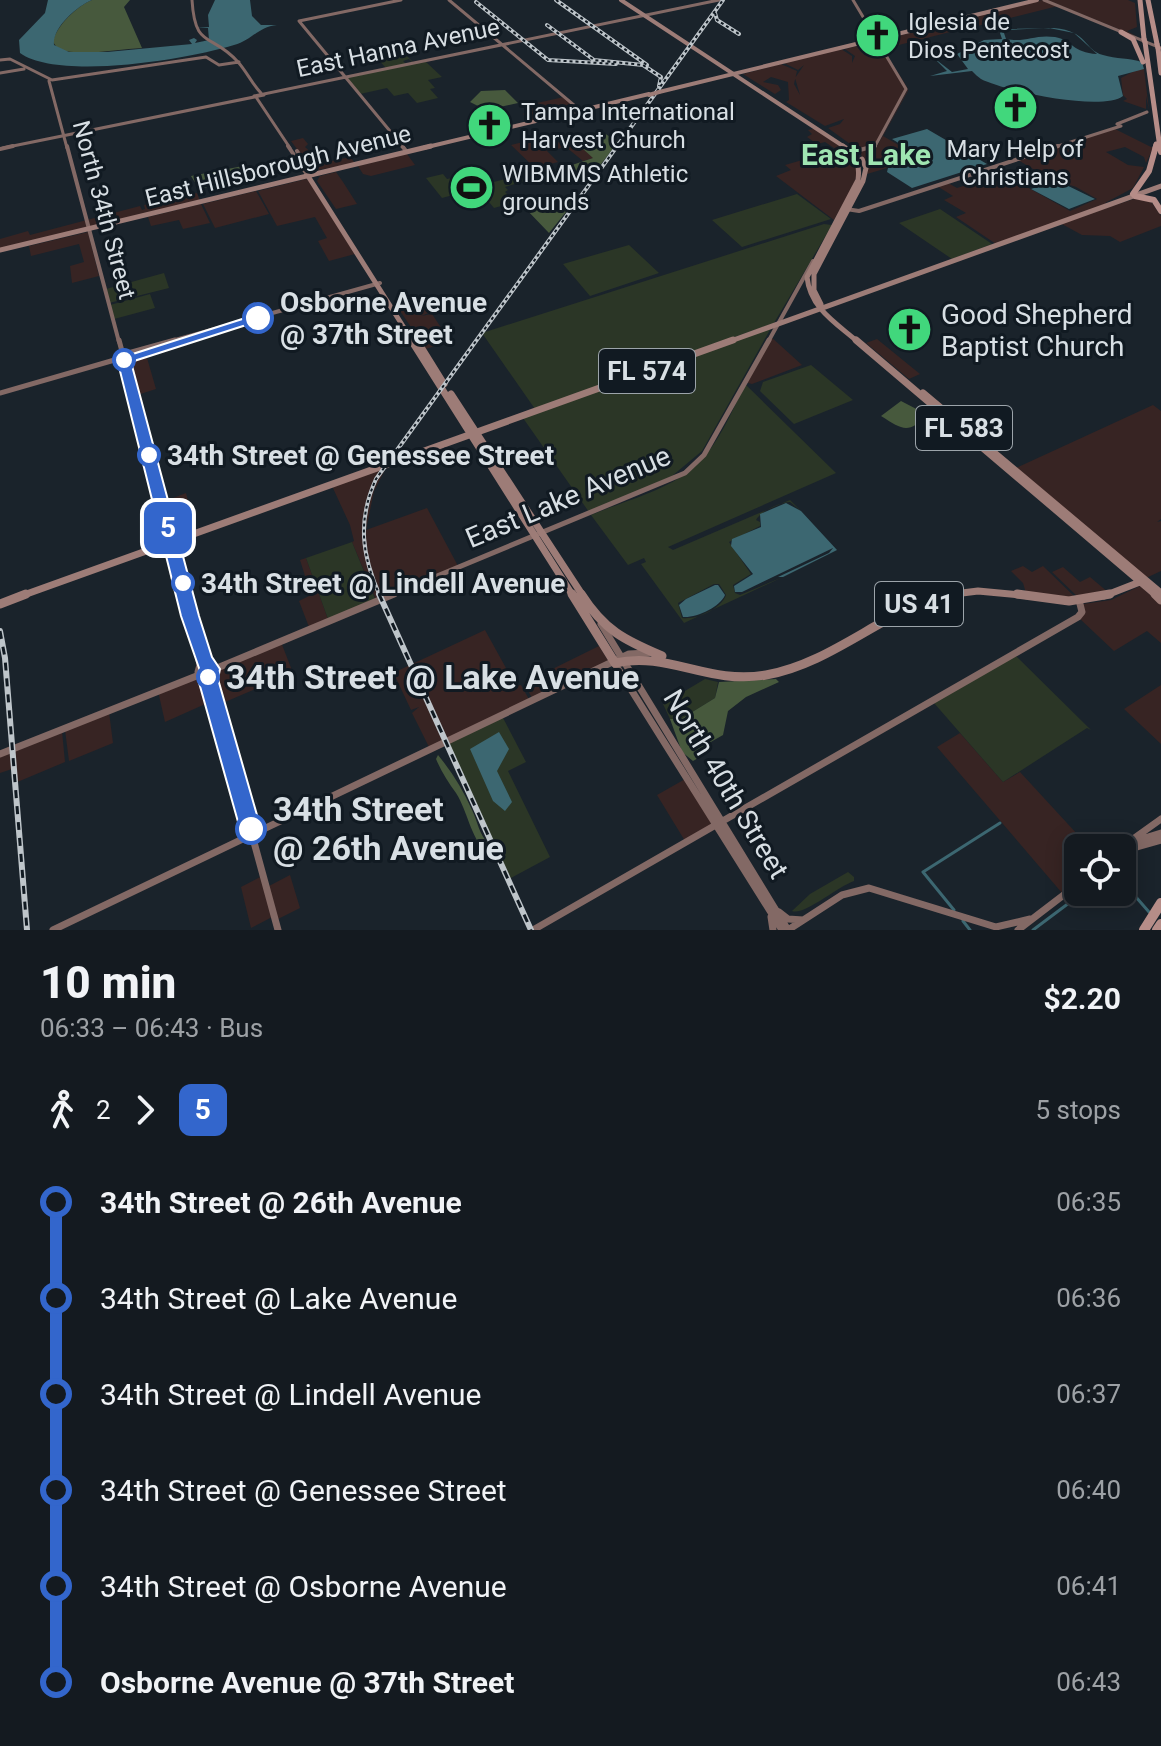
<!DOCTYPE html>
<meta charset="utf-8">
<style>
:root{--surface:#141a20;--page:#21272d;--text:#f1f3f6;--muted:#9da1a5;--line:#33383e}
body{margin:0;font-family:Roboto,sans-serif;background:var(--page);color:var(--text);height:100vh;display:flex;flex-direction:column;font-size:30px;white-space:nowrap}
*{box-sizing:border-box;margin:0}
p{font-size:26px;color:var(--muted)}
.icon{flex:none;width:44px;height:44px;fill:none;stroke:currentColor;stroke-width:2;stroke-linecap:round;stroke-linejoin:round}
.map{position:relative;height:930px;overflow:hidden}
.side{display:flex;flex-direction:column;background:var(--surface);flex:1}
.side>*{flex:none}
.badge{padding:0 16px;border-radius:12px;font-size:28px;line-height:52px}
.buttons{position:absolute;left:1064px;top:834px;display:grid;gap:16px}
.buttons a{display:grid;place-items:center;width:72px;height:72px;border-radius:12px;background:var(--surface);box-shadow:0 4px 20px #0003,0 0 0 2px var(--line);font-size:40px}
.map>.badge{position:absolute;translate:-50% -50%;box-shadow:0 0 0 4px #fff}
.legs{display:flex;align-items:center;gap:12px;height:88px;padding:0 40px;font-size:26px}
.legs p{margin-inline-start:auto}
.summary{display:flex;align-items:center;justify-content:space-between;height:136px;padding:0 40px}
h1{font-size:44px;font-weight:800;line-height:60px}
ul{padding:0 40px;list-style:none}
li{display:flex;align-items:center;gap:28px;height:96px;font-size:30px}
li i{display:grid;place-items:center;width:12px;height:100%;margin:0 10px;background:currentColor}
li i::after{content:'';width:20px;height:20px;margin:-10px;border:6px solid;border-radius:50%;background:var(--surface)}
li p{margin-inline-start:auto}
li:first-child i{background:linear-gradient(#0000 50%,currentColor 0)}
li:last-child i{background:linear-gradient(currentColor 50%,#0000 0)}
.map>svg:first-child{display:block}
</style>
<div class="map">
<svg width="1161" height="930" viewBox="0 0 1161 930">
<rect width="100%" height="100%" fill="#1a232b"/>
<path fill="#372423" d="M1042,0L1058,6L957,31L945,26L954,31L883,49L878,41Z
M1047,0H1128L1135,3L1137,27L1127,31L1138,37Z
M877,41L905,89L866,165L860,152L865,150L857,149L828,128L840,124L844,119L825,126L786,102L789,100L788,82L771,77L763,82L778,85L781,90L775,94L743,74L781,64L797,71L794,84L800,95L795,78L804,65L798,70L784,63L841,49L852,56V63L855,56L845,49Z
M1140,68L1144,69L1149,110L1146,96V109L1123,101L1127,99L1123,95L1121,78Z
M897,71L907,87L908,91L883,136L921,158L867,174L870,159L907,91Z
M564,97L578,110L532,122L523,114L540,104L537,103Z
M817,128L851,153L858,170L854,184L834,220L776,176L791,170L785,165L837,150L825,142L817,144L807,137L812,134L808,130Z
M1115,129L1153,148L1146,163L1144,157L1125,147L1106,152L1128,165L1144,167L1133,188L1105,203L1106,204L996,244L956,217L966,213L944,200L953,196L937,186L948,183L957,188L985,179L992,183L1009,177L1070,211L1097,199L1076,187L1048,178L1018,160Z
M303,138L308,144L305,147L323,163L350,157L355,163L313,171L291,141Z
M572,139L594,158L583,161L566,147L547,151L558,162L535,168L537,170L511,145L531,140L540,147Z
M407,154L415,165L371,176L363,174L358,166Z
M336,172L343,182L357,204L336,209L317,181L320,176Z
M306,179L309,181L355,254L329,261L318,241L327,238L315,217L277,226L258,191Z
M256,191L269,214L215,228L203,204Z
M197,193L200,201L0,249V239L28,231L30,235L140,206L142,210L145,209L144,205Z
M1140,197L1152,203L1161,216V226L1120,242L1110,236L1082,235L1060,223Z
M201,204L210,223L183,229L179,220L151,226L148,217Z
M88,232L99,276L72,283L70,266L84,262L79,244L31,256L29,246Z
M423,300L431,312L421,316L432,314L450,341L426,349L398,308Z
M770,336L802,365L752,384L745,382Z
M877,339L920,374L909,379L866,343Z
M145,351L156,389L134,396L125,359Z
M1153,405L1161,411V519L1157,522L1161,521V571L1146,578L1016,468Z
M387,466L374,491L366,530L427,508L458,566L376,600L352,542L354,541L350,525L332,486Z
M186,493L196,531L173,539L163,502Z
M306,558L328,619L309,627L299,601L311,595L300,560Z
M1023,566L1032,572L1043,566L1077,599L1026,593L1023,583L1011,571Z
M1063,567L1080,582L1090,577L1109,593L1080,599L1052,572Z
M1140,586L1161,604V643L1147,631L1114,651L1079,618L1083,604L1111,600Z
M485,630L516,686L521,685L530,701L430,749L412,713L419,707L411,710L395,676L399,672L393,673Z
M281,642L293,673L218,705L209,676L211,672Z
M599,646L609,662L533,700L524,683Z
M198,677L212,701L165,722L158,691Z
M1161,685V744L1124,709Z
M109,712L113,743L69,761L65,730Z
M62,731L65,762L15,783V768L0,773V756Z
M960,733L1003,782L1020,772L1090,848H1078V881L1062,893L937,747Z
M687,778L712,823L710,827L685,841L657,795Z
M290,875L300,908L278,919L269,886Z
M262,876L274,916L251,928L241,887Z"/>
<path fill="#2b3626" fill-rule="evenodd" d="M400,49L414,63L426,62L442,77L428,80L435,88L430,89L438,98L417,103L408,93L394,96L387,88L360,94L346,78L413,63L409,59L403,61L406,64L386,68L373,54Z
M481,172L490,183L520,175L525,181L505,187L508,190L505,192L515,202L494,208L489,202L473,206L464,192L442,198L426,178L443,174L447,179Z
M797,194L831,219L742,247L712,220Z
M940,209L992,244L952,259L899,223Z
M824,224L832,225L774,323L535,409L482,333Z
M629,245L659,273L590,296L563,264Z
M164,273L169,288L109,303L106,289Z
M150,294L155,308L114,319L110,305Z
M771,328L702,451L672,476L589,512L523,418Z
M811,365L853,400L794,424L760,391L763,382Z
M745,384L836,473L668,547L673,550L790,500L801,511L790,502C778,503 761,511 756,520L760,522V526L729,542L751,574L733,585L735,593L740,595L783,577L684,623L641,564L646,562L644,558L628,565L591,515C624,501 666,491 693,468C717,448 732,412 745,384ZM714,584H719L726,595C721,609 697,620 682,618L678,603Z
M352,542L376,601L328,619L306,558Z
M1015,655L1091,730L1087,728L1003,782L934,703Z
M705,679L718,682L715,698L681,719H670L663,704Z
M502,716L526,762L508,771L550,857L509,879L448,742Z
M848,872L854,877V881C837,887 804,916 792,911L810,894Z"/>
<path fill="#47593d" d="M92,0H130L124,7L142,48C118,49 80,57 58,49L53,42C56,26 77,6 92,0Z
M505,90L518,103L486,110L470,102L481,91Z
M601,131L618,142L595,172H586L578,182L556,181L554,178L558,175L548,173L593,158L572,139Z
M243,166L249,177L199,189L191,176Z
M564,197L574,202L549,233L525,208Z
M901,401L928,415C908,434 903,430 881,416Z
M776,679L779,682L746,697L728,711L723,735L709,743L707,753L693,761L682,752L670,719H681L715,698L719,682Z
M438,755C452,772 463,790 472,810C478,822 479,835 489,844L486,852C470,836 468,812 456,793C448,782 441,771 436,759Z"/>
<path fill="#3c6771" fill-rule="evenodd" d="M48,0H92C77,6 52,28 54,45L69,52H107L192,44L189,40L194,38L197,40L195,43L209,40L208,28H197L209,27L208,15L215,0H250L252,16L261,25H277C258,27 252,40 234,45C189,59 59,81 20,53L19,40L45,13Z
M1054,28C1088,31 1084,50 1103,55C1116,59 1130,58 1142,62L1144,69L1118,76L1123,96C1102,112 1004,91 981,79C978,77 975,74 972,71L930,76L947,71L934,58L952,72L968,69L957,54L984,40L1002,39L1000,33L1004,29ZM1049,28L1074,33L1097,54C1073,53 1072,40 1055,37C1034,34 1026,43 1006,39L1004,33L1006,30Z
M927,129L987,164L912,188L887,172L888,168L921,157L892,139Z
M1056,180L1095,199L1069,209L1031,189Z
M786,503L801,511L837,550L783,577H778L829,553L833,548L742,592H735L734,586L753,574L731,546L732,539L761,527L760,514Z
M715,585H718L725,595C720,607 697,618 683,617L679,605L686,599Z
M499,732L509,749L497,771L512,802L505,811L493,801L470,749Z"/>
<g fill="none" stroke-linecap="round" stroke-linejoin="round">
<path stroke="#3c6771" stroke-width="3" d="M1122,881L1149,912
M954,910L923,872L1000,823
M963,921L970,930
M1033,930L1081,894"/>
<path stroke="#836965" stroke-width="3" d="M192,0C195,50 211,32 238,62C247,72 252,84 261,93
M401,0L299,21L404,148
M449,0L581,111
M853,0L906,89L874,148
M1044,0L1161,48
M0,60L10,59L52,80L206,57L219,65L239,62
M0,73L24,69
M49,81L67,148
M254,96L719,0
M256,97L290,148
M3,148L264,95
M1052,148L1121,126L1117,124L1147,112"/>
<path stroke="#836965" stroke-width="4" d="M67,146L119,342
M288,146L308,176
M402,146L407,152
M0,149L13,146
M297,151L312,175
M852,152L875,146
M866,168L873,150
M846,209L859,211L1058,146
M168,342L380,283
M768,342L813,261"/>
<path stroke="#836965" stroke-width="5" d="M119,340L123,355
M124,358L186,596
M120,360L121,355L175,340
M0,393L118,359
M389,596L685,473L704,455L769,340"/>
<path stroke="#836965" stroke-width="7" d="M186,594L200,665L198,672L217,707L278,930
M601,624L788,930L842,895L869,888L996,927L1030,919
M195,630L205,663L210,669L208,676L213,699
M615,664L782,930
M210,671L394,594
M0,754L199,675
M1135,841L1161,833
M1126,844L1161,819
M1122,856L1137,847L1161,840
M779,912L788,919L803,920
M771,917L773,930
M53,930L629,654L648,653
M533,930L1078,617L1082,612L1079,600
M1018,930L1078,884"/>
<path stroke="#9d7c77" stroke-width="4" d="M621,0L846,148
M659,92L1037,0
M423,148L649,94"/>
<path stroke="#9d7c77" stroke-width="5" d="M843,146C857,155 860,165 858,180L807,277C810,308 836,323 858,342
M308,176L413,342
M0,250L431,146
M821,304L814,290V274L863,181L866,168L862,159
M728,342L1161,186"/>
<path stroke="#9d7c77" stroke-width="7" d="M411,340L573,596
M856,340L1157,596
M421,347L444,384
M923,393L1161,593
M451,394L583,596
M21,596L733,340
M938,596L978,591L1030,596
M1104,596L1145,580"/>
<path stroke="#9d7c77" stroke-width="9" d="M572,594L615,663C669,651 707,685 766,675C832,663 881,613 945,594
M581,594C604,630 624,640 662,656
M1017,594L1069,601L1110,594
M1155,594L1161,600
M0,604L26,594"/>
<path stroke="#b68d88" stroke-width="5" d="M1140,0L1144,39
M1148,0L1157,44
M1121,32L1133,39L1143,62
M1145,42L1160,148
M1158,48L1161,73
M1155,148L1156,144"/>
<path stroke="#b68d88" stroke-width="6" d="M1160,146L1161,152
M1133,194L1149,171L1156,146
M1135,196L1154,200L1161,211"/>
<path stroke="#b68d88" stroke-width="10" d="M1144,930L1161,903
M1157,930L1161,924"/>
<defs>
<path id="rail-far1" d="M556,0L647,65
M476,2L548,60L616,64
M715,13L717,20L739,34
M547,25L594,60L643,65L661,77L659,86
M380,596C362,556 357,521 376,479L723,0"/>
<path id="rail" d="M379,594L531,930
M0,631L5,658L27,930"/>
</defs>
<use href="#rail-far1" stroke="#bec5ca" stroke-width="4"/>
<use href="#rail" stroke="#bec5ca" stroke-width="6"/>
<use href="#rail-far1" stroke="#111a22" stroke-width="2" stroke-dasharray="3" stroke-linecap="butt"/>
<use href="#rail" stroke="#111a22" stroke-width="3" stroke-dasharray="8" stroke-linecap="butt"/>
<path stroke="#9d7c77" stroke-width="4" d="M649,95L659,92"/>
<path stroke="#b68d88" stroke-width="5" d="M1144,39L1145,42
M1157,44L1158,48"/>
</g>
<path fill="#36c" stroke="#fff" stroke-width="2" d="M258,314L262,315V320L131,362L199,616L212,657L220,669L218,679L261,829L258,837L251,840L243,837L240,829L198,679L200,671L181,616L117,359Z"/>
<defs>
<symbol id="church-disc" viewBox="-11 -11 22 22"><circle r="9.5" fill="#41d77c" stroke="#111a22"/><path d="M-1.2-6h2.4v3.5h3.3v2.4h-3.3V6h-2.4V-.1h-3.3v-2.4h3.3Z" fill="#111"/></symbol>
<symbol id="stadium-disc" viewBox="-11 -11 22 22"><circle r="9.5" fill="#41d77c" stroke="#111a22"/><path d="M0-5a6.5 5 0 1 0 0 10a6.5 5 0 1 0 0-10ZM-3.5-1.8h7v3.6h-7Z" fill="#111"/></symbol>
</defs>
<g fill-rule="evenodd">
<use href="#church-disc" x="852" y="10" width="51" height="51"/>
<use href="#church-disc" x="990" y="82" width="51" height="51"/>
<use href="#church-disc" x="464" y="100" width="51" height="51"/>
<use href="#stadium-disc" x="446" y="162" width="51" height="51"/>
<use href="#church-disc" x="884" y="304" width="51" height="51"/>
</g>
<g fill="#fff" stroke="#36c" stroke-width="4">
<circle cx="258" cy="318" r="14"/>
<circle cx="124" cy="360" r="10"/>
<circle cx="149" cy="455" r="10"/>
<circle cx="183" cy="583" r="10"/>
<circle cx="208" cy="677" r="10"/>
<circle cx="251" cy="829" r="14"/>
</g>
<g text-anchor="middle" dominant-baseline="central" stroke-width="6" stroke-linejoin="round" paint-order="stroke">
<g font-size="24" fill="#d8dfe4" stroke="#111a22" text-anchor="start">
<text x="908" y="22">Iglesia de<tspan x="908" dy="28">Dios Pentecost</tspan></text>
<text x="521" y="112">Tampa International<tspan x="521" dy="28">Harvest Church</tspan></text>
<text x="1015" y="149" text-anchor="middle">Mary Help of<tspan x="1015" dy="28">Christians</tspan></text>
<text x="502" y="174">WIBMMS Athletic<tspan x="502" dy="28">grounds</tspan></text>
</g>
<g font-size="24" fill="#d8dfe4" stroke="#111a22">
<text transform="translate(398 48) rotate(-12)">East Hanna Avenue</text>
<text transform="translate(278 166) rotate(-14)">East Hillsborough Avenue</text>
<text transform="translate(104 210) rotate(75)">North 34th Street</text>
</g>
<g fill="#111a22" stroke="#9ca4aa" stroke-width="2">
<rect x="599" y="349" width="96" height="44" rx="6"/>
<rect x="916" y="406" width="96" height="44" rx="6"/>
<rect x="875" y="582" width="88" height="44" rx="6"/>
</g>
<g font-size="26" font-weight="bold" fill="#d8dfe4">
<text x="647" y="371">FL 574</text>
<text x="964" y="428">FL 583</text>
<text x="919" y="604">US 41</text>
</g>
<g font-size="28" font-weight="bold" fill="#d8dfe4" stroke="#111a22" text-anchor="start">
<text x="280" y="302">Osborne Avenue<tspan x="280" dy="32">@ 37th Street</tspan></text>
<text x="167" y="455">34th Street @ Genessee Street</text>
<text x="201" y="583">34th Street @ Lindell Avenue</text>
</g>
<g font-size="28" fill="#d8dfe4" stroke="#111a22" text-anchor="start">
<text x="941" y="314">Good Shepherd<tspan x="941" dy="32">Baptist Church</tspan></text>
</g>
<g font-size="28" fill="#d8dfe4" stroke="#111a22">
<text transform="translate(568 497) rotate(-23)">East Lake Avenue</text>
<text transform="translate(726 784) rotate(59)">North 40th Street</text>
</g>
<g font-size="30" font-weight="bold" fill="#9fe5b1" stroke="#111a22">
<text x="866" y="154">East Lake</text>
</g>
<g font-size="34" font-weight="bold" fill="#d8dfe4" stroke="#111a22" text-anchor="start">
<text x="226" y="677">34th Street @ Lake Avenue</text>
<text x="273" y="809">34th Street<tspan x="273" dy="39">@ 26th Avenue</tspan></text>
</g>
</g>
</svg>
<div class="buttons">
<a><svg class="icon" aria-label="locate" viewBox="0 0 24 24"><circle cx="12" cy="12" r="6"/><path d="M12 2v4M12 18v4M2 12h4M18 12h4"/></svg></a>
</div>
<b class="badge" style="left:168px;top:528px;background:#36c;color:#fff">5</b>
</div>
<section class="side">
<div class="summary"><div><h1>10 min</h1><p>06:33 – 06:43 · Bus</p></div><b>$2.20</b></div>
<div class="legs"><svg class="icon" aria-label="walk" viewBox="0 0 24 24"><circle cx="13" cy="4" r="2"/><path d="M13 8l-2 6 4 7M11 14l-3 7M7 12l3-4h3l4 4"/></svg>2<svg class="icon" aria-label="forward" viewBox="0 0 24 24"><path d="M9 5l7 7-7 7"/></svg><b class="badge" style="background:#36c;color:#fff">5</b><p>5 stops</p></div>
<ul>
<li><i style="color:#36c"></i><b>34th Street @ 26th Avenue</b><p>06:35</p></li>
<li><i style="color:#36c"></i><span>34th Street @ Lake Avenue</span><p>06:36</p></li>
<li><i style="color:#36c"></i><span>34th Street @ Lindell Avenue</span><p>06:37</p></li>
<li><i style="color:#36c"></i><span>34th Street @ Genessee Street</span><p>06:40</p></li>
<li><i style="color:#36c"></i><span>34th Street @ Osborne Avenue</span><p>06:41</p></li>
<li><i style="color:#36c"></i><b>Osborne Avenue @ 37th Street</b><p>06:43</p></li>
</ul>
</section>
